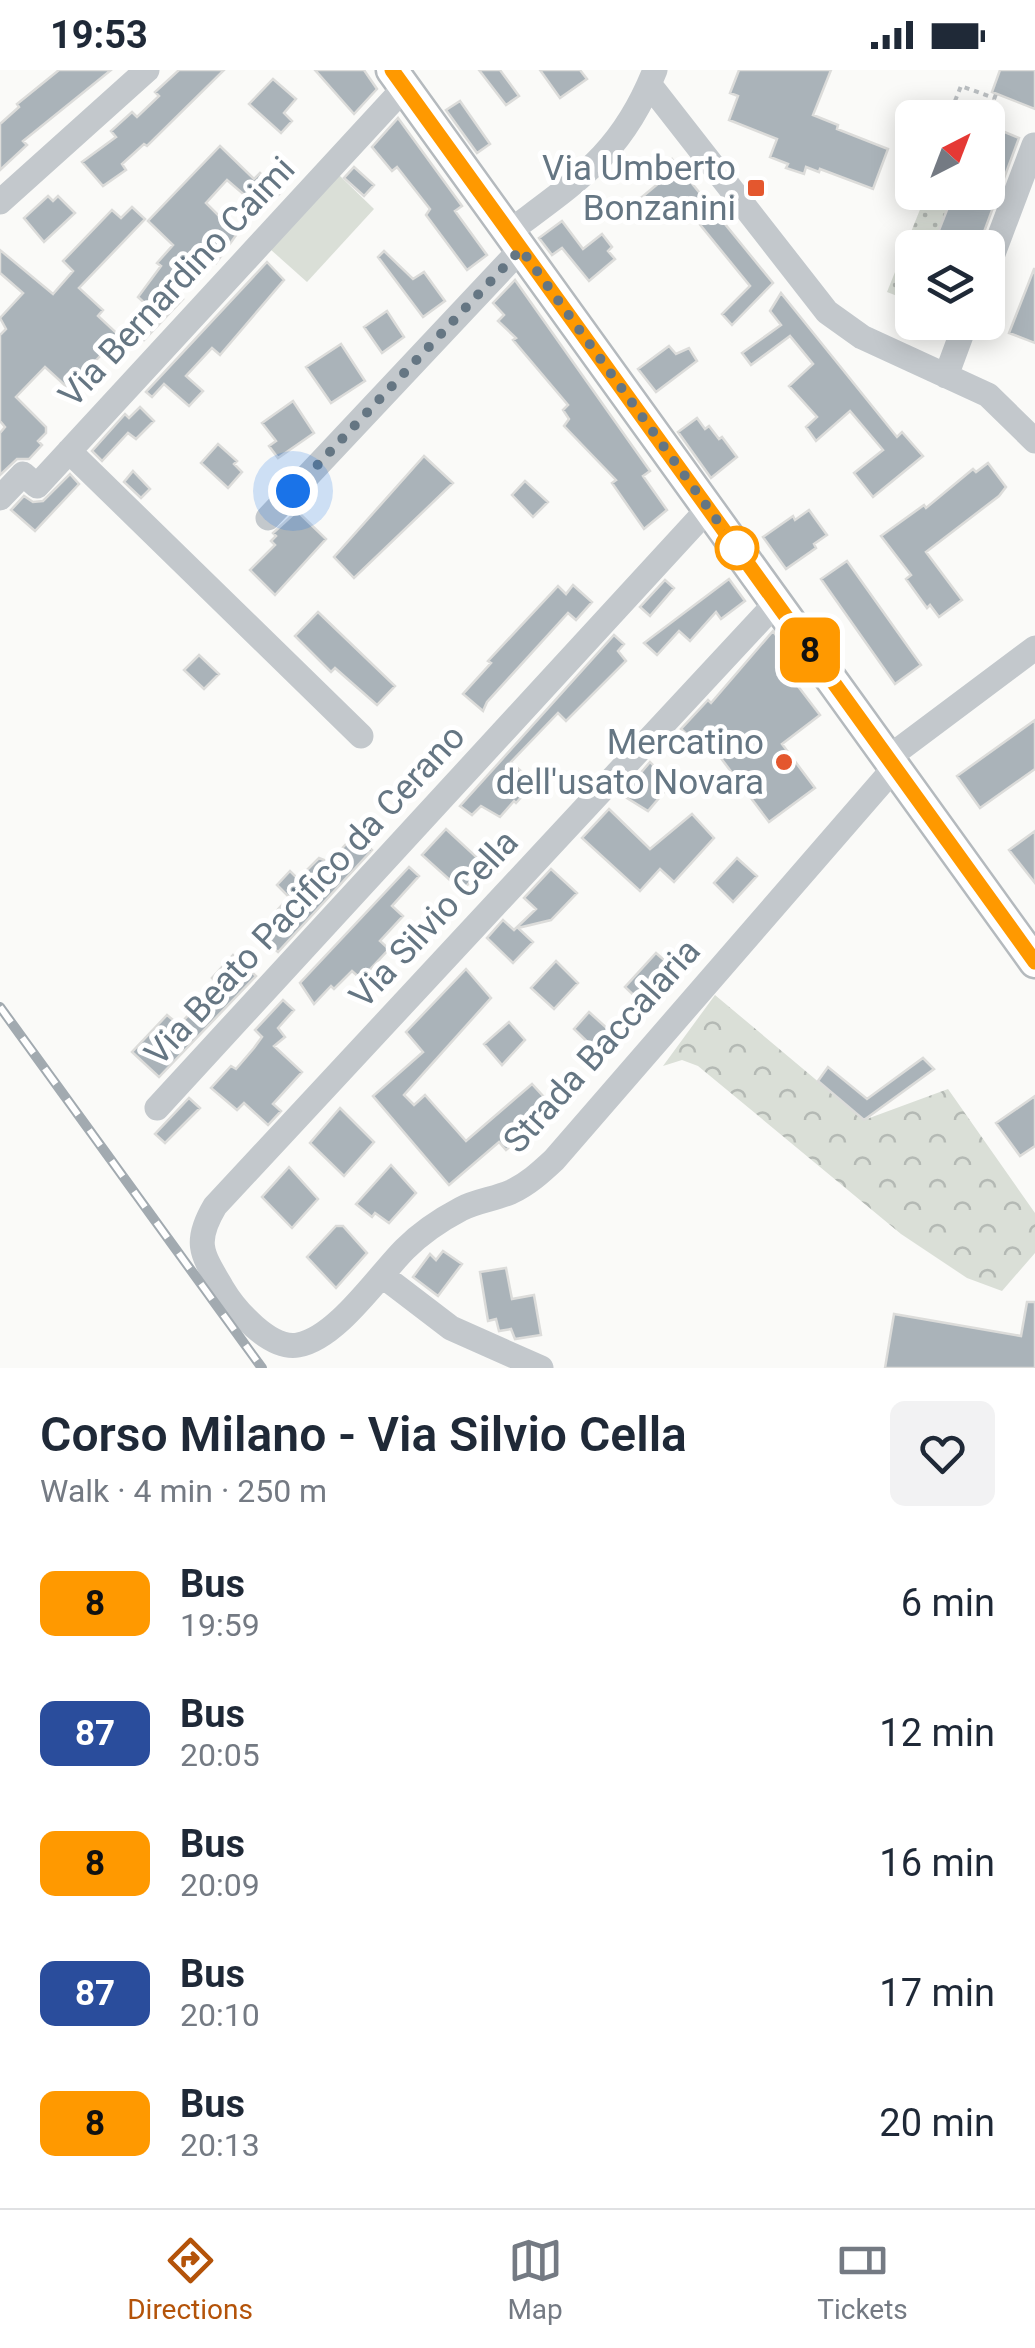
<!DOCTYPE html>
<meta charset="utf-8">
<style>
:root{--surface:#fff;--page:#f2f2f3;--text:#1f2937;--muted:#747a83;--line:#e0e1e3;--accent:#b45309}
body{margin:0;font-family:Roboto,sans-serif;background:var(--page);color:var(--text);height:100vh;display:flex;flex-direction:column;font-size:38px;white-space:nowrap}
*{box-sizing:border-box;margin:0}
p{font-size:32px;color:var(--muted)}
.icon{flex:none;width:55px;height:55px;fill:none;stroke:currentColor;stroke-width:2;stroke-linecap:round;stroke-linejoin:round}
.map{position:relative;height:1298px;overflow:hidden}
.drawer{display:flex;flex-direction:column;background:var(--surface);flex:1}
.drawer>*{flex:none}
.badge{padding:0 20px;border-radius:15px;font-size:35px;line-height:65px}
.needle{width:65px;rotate:42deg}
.fabs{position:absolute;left:895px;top:30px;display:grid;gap:20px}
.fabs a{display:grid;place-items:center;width:110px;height:110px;border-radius:15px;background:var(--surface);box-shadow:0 5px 25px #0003;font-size:50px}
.you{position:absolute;width:50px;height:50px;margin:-25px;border:8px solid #fff;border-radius:50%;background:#1a73e8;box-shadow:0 0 0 15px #1a73e833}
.map>.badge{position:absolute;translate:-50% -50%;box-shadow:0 0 0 5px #fff}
.round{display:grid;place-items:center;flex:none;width:105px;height:105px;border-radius:15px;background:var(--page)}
.overview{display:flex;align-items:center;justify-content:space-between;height:170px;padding:0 40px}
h1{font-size:48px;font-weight:600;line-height:75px}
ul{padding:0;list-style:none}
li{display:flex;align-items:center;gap:30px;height:130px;padding:0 40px}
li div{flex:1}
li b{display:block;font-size:38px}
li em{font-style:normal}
li .badge{min-width:110px;font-weight:700;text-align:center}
.status{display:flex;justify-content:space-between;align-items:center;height:70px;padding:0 50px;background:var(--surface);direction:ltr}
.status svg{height:28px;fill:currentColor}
.menu{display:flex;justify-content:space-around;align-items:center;height:140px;border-top:2px solid var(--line);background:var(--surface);font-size:28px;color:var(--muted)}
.menu a{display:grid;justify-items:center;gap:5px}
.menu .current{color:var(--accent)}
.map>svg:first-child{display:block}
</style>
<div class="status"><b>19:53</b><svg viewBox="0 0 49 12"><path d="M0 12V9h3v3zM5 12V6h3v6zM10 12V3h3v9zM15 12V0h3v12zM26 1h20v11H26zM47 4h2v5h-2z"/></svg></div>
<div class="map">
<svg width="1035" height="1298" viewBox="0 0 1035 1298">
<defs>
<pattern id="grass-dots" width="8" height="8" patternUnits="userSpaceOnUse" patternTransform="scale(2.5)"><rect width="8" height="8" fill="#dadfd7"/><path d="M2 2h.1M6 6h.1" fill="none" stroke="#b4b9b4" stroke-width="1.8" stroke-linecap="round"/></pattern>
<pattern id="forest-crowns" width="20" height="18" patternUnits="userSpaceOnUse" patternTransform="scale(2.5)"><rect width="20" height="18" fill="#dadfd7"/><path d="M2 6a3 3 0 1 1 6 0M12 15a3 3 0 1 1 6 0" fill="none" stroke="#b4b9b4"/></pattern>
</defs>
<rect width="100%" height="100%" fill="#fafaf8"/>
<path fill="url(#grass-dots)" d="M927,122L954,123L932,177L912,178L910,231L887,222Z"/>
<path fill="url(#forest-crowns)" d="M715,925L864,1050L948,1019L1035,1143V1183L1002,1221L967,1208L901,1164L698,996L682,990L663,996Z"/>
<path fill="#dadfd7" d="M339,105L374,139L307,212L270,179Z"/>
<path fill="#aab3b9" stroke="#dcdcda" stroke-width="2.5" d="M59,0H111L23,71L27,75L0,100V54L19,37L17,34Z
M179,0H224L147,76L144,74L122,94L126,100L103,116L82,92L116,67L111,61L132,42L137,47L159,26L155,22Z
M315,0H364L377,19L354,44Z
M479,0H500L519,26L506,35Z
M540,0H580L587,9L560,28Z
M739,0H831L813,45L838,55L837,59L888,79L873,119L820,99L819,102L806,97L804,104L786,98L788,94L770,87L777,69L729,50L738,26L730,23Z
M1000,0H1035V39L992,22Z
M273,9L296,29L284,43L292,51L281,63L249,34Z
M460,31L490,74L477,83L446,40Z
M398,48L462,136L455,141L487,185L467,200L426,145L430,139L397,97L392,101L372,77Z
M988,55L1019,68L978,178H932L954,122H988Z
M220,76L254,109L260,103L281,122L263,141L227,110L206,133L237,164L216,193L207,184L173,220L183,229L144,270L130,258L150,238L138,227L161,196L157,193L173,175L148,151Z
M672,89L773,213L732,255L722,244L750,216L684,135L662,152L642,127L660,112L654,105Z
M354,97L374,115L364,126L344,108Z
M48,126L53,131L58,126L75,143L44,172L24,148Z
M132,137L145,149L79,218L103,240L98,246L124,270L107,289L102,284L69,319L45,297L16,327L46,357V363L38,371L42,375L29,389H17L0,405V363L5,357L0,351V265L6,259L0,248L23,223L0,203V180L53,224L73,201L63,191L112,140L121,148Z
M562,151L583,179L602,164L612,177L608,181L615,189L589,211L562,178L552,185L539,168Z
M384,181L413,209L424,202L445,231L423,247L378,187Z
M267,192L284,210L220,285L212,278L186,306L203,321L189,336L164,314L152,327L146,322Z
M1034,199H1035V273L1009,263Z
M515,210L650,401L643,406L667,440L644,459L612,413L616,410L564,356L569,349L563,340L568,335L513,270L516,268L498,251L504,245L493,233Z
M781,223L897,367L902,362L923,386L873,427L854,403L883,380L850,341L816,371L806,357L817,347L789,316L813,294L790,266L751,295L742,283L781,255L770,241Z
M387,241L404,267L382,283L364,257Z
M341,274L365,311L331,333L306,297Z
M669,276L676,284L689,278L697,291L656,322L638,299Z
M293,331L314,363L278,388L269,376L276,371L262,353Z
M140,337L154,351L136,369L128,363L102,391L92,381L125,344L129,348Z
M697,348L705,359L709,356L719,369L722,367L737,387L711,408L678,362Z
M218,374L237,391L234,394L242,402L228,418L201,393Z
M424,386L453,413L354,508L334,487Z
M988,393L1006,417L999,426L926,482L962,530L939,547L930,535L927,538L906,509L911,505L881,466L924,435L926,438L973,399L976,402Z
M133,401L150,419L141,428L124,412Z
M70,404L79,414L35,461L11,440L24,426L33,432L43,431Z
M525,411L548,432L533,447L512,425Z
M809,440L827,465L814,474L816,478L786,499L763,467L793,446L795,450Z
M297,441L326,469L275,525L250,500L275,475L271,471L276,466L273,463Z
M847,491L921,595L895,614L821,509Z
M729,509L745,531L721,549L716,542L690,571L679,561L657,585L644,573Z
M665,510L674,518L650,546L640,537Z
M573,515L592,532L576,550L568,543L487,632L483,641L463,624L491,593L488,591L558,516L566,524Z
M318,542L395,616L377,635L335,598L331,602L295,566Z
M773,561L805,606L794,611L820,645L782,674L815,718L769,752L708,671L702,678L681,659L708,630L711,633Z
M614,565L624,574L618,581L626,591L566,651L558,643L511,692L534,713L516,733L514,731L500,747L481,736L472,745L460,736Z
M199,585L219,604L204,619L184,600Z
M1035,650V699L980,738L957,706Z
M650,692L671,714L648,741L622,725Z
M609,739L650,779L692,744L714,768L674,812L660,799L640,821L582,768Z
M446,759L485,795L462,821L422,785Z
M1035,761V813L1009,780Z
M349,771L361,782L367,775L372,780L278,882L261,867L277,849L273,845L289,827L277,815L290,801L298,809L319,788L329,792Z
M737,788L757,806L733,832L714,813Z
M409,797L419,806L392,836L403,846L380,871L389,879L361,909L352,901L334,919L331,916L314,934L300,913Z
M551,799L577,823L551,850L518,858L533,872L513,893L487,868L503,850L514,860L536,839L524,828Z
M656,883L678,902L646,937L625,917Z
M233,885L256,906L159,1007L132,982L167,945L179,955L218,914L212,908Z
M556,891L578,913L554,939L531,918Z
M466,899L491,928L404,1025L414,1035L425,1025L466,1071L532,1014L554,1038L506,1080L499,1072L449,1115L373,1026L423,982L406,962Z
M283,930L294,940L278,958L285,967L274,976L302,1002L273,1034L281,1041L268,1055L244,1033L237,1040L211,1018L231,996L236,999L254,978L262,967L255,960Z
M589,942L610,961L619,952L628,964L605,989L574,959Z
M509,952L525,970L502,995L484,974Z
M923,988L934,999L864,1050L818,1011L828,997L867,1029Z
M1035,1026V1076L1020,1086L996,1053Z
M189,1028L200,1038L165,1073L155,1064Z
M340,1038L374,1072L344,1106L310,1073Z
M391,1095L416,1123L389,1153L375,1143L372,1147L356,1134Z
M289,1097L318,1129L292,1158L262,1127Z
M336,1156H343L367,1183L336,1218L307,1187Z
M443,1181L462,1194L438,1226L413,1207L430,1184L436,1190Z
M506,1198L512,1229L534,1225L541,1265L515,1269L511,1259L499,1261L496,1249L488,1251L480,1202Z
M1027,1232H1035V1298H885L894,1244L1021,1266Z"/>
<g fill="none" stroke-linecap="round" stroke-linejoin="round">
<defs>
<path id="major" d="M392,0L1035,892"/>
</defs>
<use href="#major" stroke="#b5babe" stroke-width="35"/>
<path stroke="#bbbfc2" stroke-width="4" stroke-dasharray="5 5" stroke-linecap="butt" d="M955,31L961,16L994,28
M987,48L996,24
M912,243V241"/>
<path stroke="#c3c8cc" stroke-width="25" d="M649,14L827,242L862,267L988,325L1035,371
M0,132L147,0
M509,162C578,110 622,84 655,0
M988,197L1034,75
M946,306L966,252
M69,381L361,666
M0,428L23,404L37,416L405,17
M268,448L521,179
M776,533L215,1136C193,1173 202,1184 222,1218C235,1240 270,1280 298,1275C337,1268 378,1206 405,1179C420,1164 442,1149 461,1139C476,1131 495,1129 511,1122C528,1114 540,1103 554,1090L895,697
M888,688L1035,578
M157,1038L708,439
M383,1206L451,1258L541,1298"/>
<use href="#major" stroke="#fff" stroke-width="30"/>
<defs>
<path id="rail" d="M0,937L262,1298"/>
</defs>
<use href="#rail" stroke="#a2aab0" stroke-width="10"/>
<use href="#rail" stroke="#fff" stroke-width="6" stroke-dasharray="19" stroke-linecap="butt"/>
</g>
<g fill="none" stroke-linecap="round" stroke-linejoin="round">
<defs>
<path id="line" d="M392,0L1035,892"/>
</defs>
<use href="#line" stroke="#fff" stroke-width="22"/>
<use href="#line" stroke="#f90" stroke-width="15"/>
<path stroke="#657683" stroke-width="10" stroke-dasharray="0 18" d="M293,421L521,179L737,478"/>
</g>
<g fill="#e4572e" stroke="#fff" stroke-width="4">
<rect x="746" y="108" width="20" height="20" rx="5"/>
<circle cx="784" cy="692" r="10"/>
</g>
<circle fill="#fff" stroke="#f90" stroke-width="5" cx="737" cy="478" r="20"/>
<g text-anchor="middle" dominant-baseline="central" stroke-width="10" stroke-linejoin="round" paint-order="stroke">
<g font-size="35" fill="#657683" stroke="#fff" text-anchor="end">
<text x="736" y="98">Via Umberto<tspan x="736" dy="40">Bonzanini</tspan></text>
<text x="764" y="672">Mercatino<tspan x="764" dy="40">dell'usato Novara</tspan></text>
</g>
<g font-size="35" fill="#657683" stroke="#fff">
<text transform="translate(177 212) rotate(-47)">Via Bernardino Caimi</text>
<text transform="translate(305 825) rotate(-47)">Via Beato Pacifico da Cerano</text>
<text transform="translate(434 849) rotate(-47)">Via Silvio Cella</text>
<text transform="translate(602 976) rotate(-48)">Strada Baccalaria</text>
</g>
</g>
</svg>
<div class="fabs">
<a><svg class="needle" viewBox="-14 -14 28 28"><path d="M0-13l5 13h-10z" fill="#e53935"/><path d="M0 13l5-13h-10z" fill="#747a83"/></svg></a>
<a><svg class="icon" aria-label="layers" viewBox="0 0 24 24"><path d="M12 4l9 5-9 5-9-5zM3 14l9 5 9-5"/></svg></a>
</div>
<div class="you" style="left:293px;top:421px"></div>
<b class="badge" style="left:810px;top:580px;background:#f90;color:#111">8</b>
</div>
<section class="drawer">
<div class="overview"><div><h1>Corso Milano - Via Silvio Cella</h1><p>Walk · 4 min · 250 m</p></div><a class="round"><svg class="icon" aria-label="heart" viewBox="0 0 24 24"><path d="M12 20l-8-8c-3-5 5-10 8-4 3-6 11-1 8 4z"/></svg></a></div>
<ul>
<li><span class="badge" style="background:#f90;color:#111">8</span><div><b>Bus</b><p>19:59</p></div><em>6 min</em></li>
<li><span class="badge" style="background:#2a4d9c;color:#fff">87</span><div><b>Bus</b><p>20:05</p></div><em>12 min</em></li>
<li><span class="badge" style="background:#f90;color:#111">8</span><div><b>Bus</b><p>20:09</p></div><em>16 min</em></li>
<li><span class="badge" style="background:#2a4d9c;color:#fff">87</span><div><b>Bus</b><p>20:10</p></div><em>17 min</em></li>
<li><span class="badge" style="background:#f90;color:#111">8</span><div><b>Bus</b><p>20:13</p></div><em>20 min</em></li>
</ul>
</section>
<nav class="menu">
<a class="current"><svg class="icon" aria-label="directions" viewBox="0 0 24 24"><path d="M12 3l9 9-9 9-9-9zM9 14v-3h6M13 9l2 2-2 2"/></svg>Directions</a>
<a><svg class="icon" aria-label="map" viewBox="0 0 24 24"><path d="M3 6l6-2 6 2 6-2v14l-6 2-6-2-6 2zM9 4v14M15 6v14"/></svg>Map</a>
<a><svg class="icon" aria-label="tickets" viewBox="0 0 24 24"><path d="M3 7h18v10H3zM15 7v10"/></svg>Tickets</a>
</nav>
